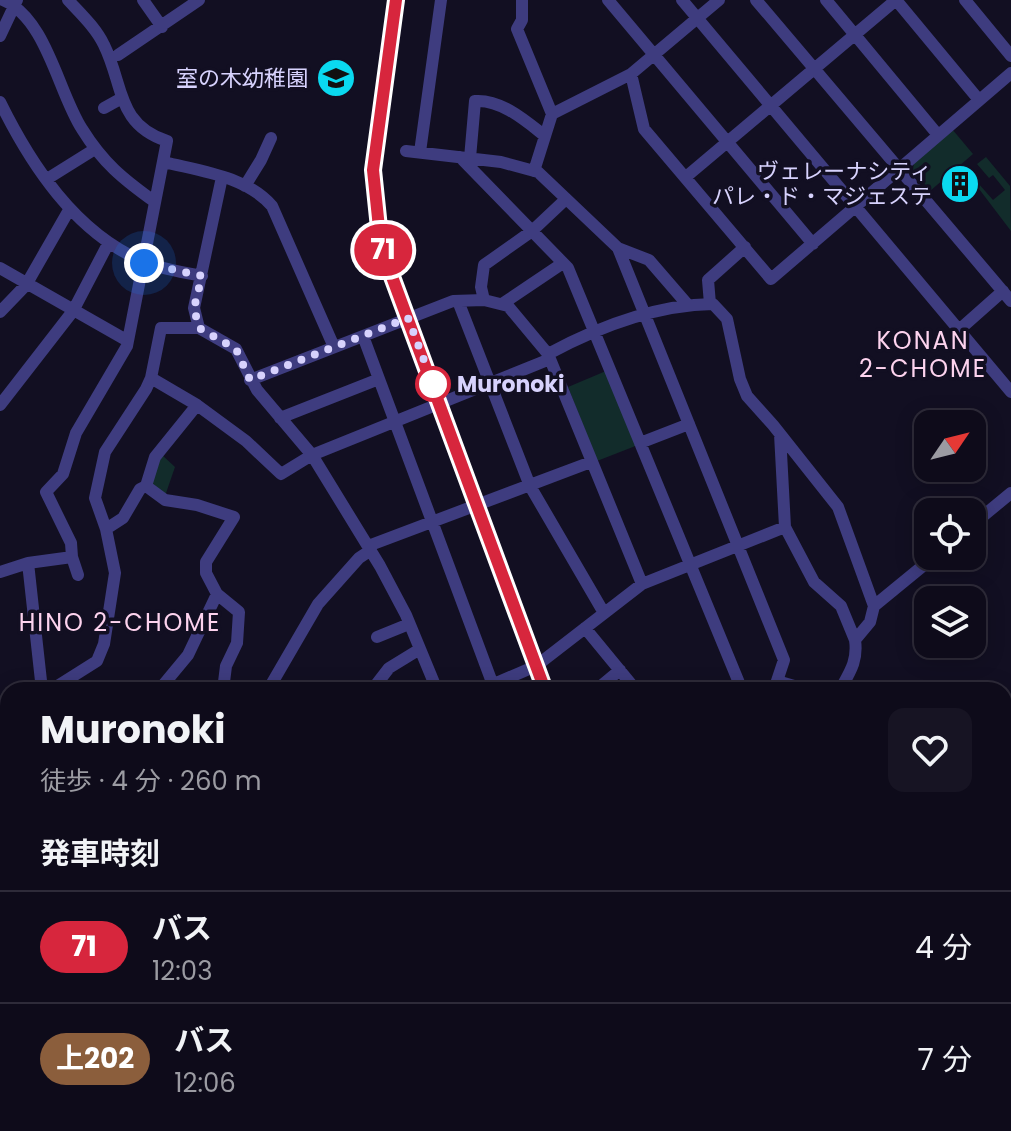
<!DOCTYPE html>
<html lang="ja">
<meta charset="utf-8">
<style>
:root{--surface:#0e0b1a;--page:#171423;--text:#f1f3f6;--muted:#9b9ba2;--line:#2e2b39}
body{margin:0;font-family:Poppins,"Noto Sans JP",sans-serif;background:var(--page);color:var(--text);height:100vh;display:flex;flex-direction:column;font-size:30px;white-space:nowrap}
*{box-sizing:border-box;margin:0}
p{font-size:26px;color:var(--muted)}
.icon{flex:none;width:44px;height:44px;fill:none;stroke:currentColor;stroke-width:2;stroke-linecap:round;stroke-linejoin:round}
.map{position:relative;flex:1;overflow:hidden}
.side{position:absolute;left:0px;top:682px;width:1012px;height:450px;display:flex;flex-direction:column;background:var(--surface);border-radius:24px 24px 0 0;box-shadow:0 4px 20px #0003,0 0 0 2px var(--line)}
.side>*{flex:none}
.badge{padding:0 16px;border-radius:26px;font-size:28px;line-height:52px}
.needle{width:52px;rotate:55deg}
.controls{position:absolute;left:914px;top:410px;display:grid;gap:16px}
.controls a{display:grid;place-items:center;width:72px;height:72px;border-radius:16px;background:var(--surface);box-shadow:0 4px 20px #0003,0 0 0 2px var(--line);font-size:40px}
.you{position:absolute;width:40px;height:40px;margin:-20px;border:6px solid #fff;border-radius:50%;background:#1a73e8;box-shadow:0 0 0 12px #1a73e833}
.map>.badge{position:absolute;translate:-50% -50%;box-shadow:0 0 0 4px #fff}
h2{padding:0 40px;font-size:30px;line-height:72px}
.round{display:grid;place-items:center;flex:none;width:84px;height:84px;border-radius:16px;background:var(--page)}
.overview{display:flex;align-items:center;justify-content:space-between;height:136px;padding:0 40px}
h1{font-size:38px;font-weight:700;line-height:60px}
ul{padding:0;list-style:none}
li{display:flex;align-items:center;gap:24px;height:112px;padding:0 40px;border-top:2px solid var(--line)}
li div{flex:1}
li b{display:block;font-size:30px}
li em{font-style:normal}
li .badge{min-width:88px;font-weight:700;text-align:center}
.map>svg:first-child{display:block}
</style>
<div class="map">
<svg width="1011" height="1131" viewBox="0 0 1011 1131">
<rect width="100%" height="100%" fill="#120f22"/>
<path fill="#122c2b" d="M952,129L973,154L930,191L913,170L914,162Z
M986,157L1010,186L1011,231L976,185L978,183L993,200L1005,190L993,175L989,178L977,164Z
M606,371L638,445L597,461L568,387Z
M161,454L175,467L165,496L150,485Z"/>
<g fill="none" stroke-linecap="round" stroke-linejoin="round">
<path stroke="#102445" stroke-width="20" d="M1004,1108L1011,1107
M0,1129L22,1124"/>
<path stroke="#3e3c7f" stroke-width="12" d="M3,0C47,19 58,92 82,129C103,163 123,179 155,202
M68,0C81,14 96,28 104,45C124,85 116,124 167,141L127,346L76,433L63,474L46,492L71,543L72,557L78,575
M143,0L162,27
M396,0L373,170L381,247L545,690
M522,0V20L517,29L552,114
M608,0L813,244
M682,0L1011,392
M756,0L1011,301
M826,0L938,135
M965,0L1011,56
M0,36L17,0
M118,55L199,0
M631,74L644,129L771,279L1011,73
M0,102C31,165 75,232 142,261C160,269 183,272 202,276
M104,108L122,98
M406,151L501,162L538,172L618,248L784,660L774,690
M420,152L441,0
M460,157L568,268L742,690
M470,158L475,101C501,99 526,121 545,136
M164,162C200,171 246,176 272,206L334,347
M534,171L552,114L631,74L719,0
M687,176L896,0L979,100
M222,177L194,308L199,328L236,349L257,390L312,455L380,566L406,615L437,690
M47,179L95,149
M245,186L261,160L271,138
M618,248L649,260L687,304
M0,268L128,341
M484,300L481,287L484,265L532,231L566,199
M458,301L530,486L604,613
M502,304L563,263
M710,304L708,280L745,247
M0,312L26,285L69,210
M959,330L1003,291
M363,336L493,685
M548,354C598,327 655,305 713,304L727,319L740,379L747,396L773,425L838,507L874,606L870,622L855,640C858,661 850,672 840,690
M151,378L197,405L246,441L281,474L312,455L550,359
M250,380L453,301L484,300L508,306L548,354L642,584
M0,405L73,311L108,244
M280,418L379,379
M780,434L785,527L814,582L841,606L855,640
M640,443L689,424
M146,486L155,457L197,405
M972,525L1011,493
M106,529L123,518L140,489L146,486L165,500L197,505L234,517L206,562V573L217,594L239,612L237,643L226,666L223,690
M368,546L591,462
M0,572L28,563
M874,606L935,556
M585,628L636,690
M377,637L409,624
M777,681L808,690
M132,686L142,690
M42,690L28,563L72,557
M56,690L59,685L97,661L104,644L115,573L106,529L95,498L105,452L146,389L151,378L161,328H199
M159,690L188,655L217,594
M268,690L318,604L359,558L371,550
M372,690L389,668L420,649
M480,690L536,666L642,584L785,527
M596,690L620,670
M0,945L8,942
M1004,964L1011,983
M1004,1094L1011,1093
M431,1131V1124
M776,1131L777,1124
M850,1131L851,1124"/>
<path stroke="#be5df8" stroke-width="16" d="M0,978L8,979
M235,1124L236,1131"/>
</g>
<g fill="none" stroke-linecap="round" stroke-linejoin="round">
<defs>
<path id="line" d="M396,0L373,170L381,247L545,690"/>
</defs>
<use href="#line" stroke="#fff" stroke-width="18"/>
<use href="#line" stroke="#d7263d" stroke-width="12"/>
<path stroke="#d7d2fd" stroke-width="8" stroke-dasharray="0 14.4" d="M144,263L202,276L194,308L199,328L236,349L250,380L408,318L433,384"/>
</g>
<defs>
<symbol id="school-disc" viewBox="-11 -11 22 22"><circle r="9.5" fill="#0ad9f0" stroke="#120f22"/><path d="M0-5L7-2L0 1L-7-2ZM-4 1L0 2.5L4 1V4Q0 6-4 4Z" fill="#111"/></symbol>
<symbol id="building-disc" viewBox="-11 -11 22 22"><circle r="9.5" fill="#0ad9f0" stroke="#120f22"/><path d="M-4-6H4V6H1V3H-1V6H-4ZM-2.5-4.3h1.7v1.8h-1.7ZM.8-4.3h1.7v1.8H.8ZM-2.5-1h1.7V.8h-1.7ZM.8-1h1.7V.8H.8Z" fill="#111"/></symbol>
</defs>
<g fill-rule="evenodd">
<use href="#school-disc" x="314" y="56" width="44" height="44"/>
<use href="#building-disc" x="938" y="162" width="44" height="44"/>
</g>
<circle fill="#fff" stroke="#d7263d" stroke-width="4" cx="433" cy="384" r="16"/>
<g text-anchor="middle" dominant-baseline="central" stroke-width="7" stroke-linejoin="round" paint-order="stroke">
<g font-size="22" fill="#d7d2fd" stroke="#120f22" text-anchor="end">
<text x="308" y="78">室の木幼稚園</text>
<text x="932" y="171">ヴェレーナシティ<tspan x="932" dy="25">パレ・ド・マジェステ</tspan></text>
</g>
<g font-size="22" font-weight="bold" fill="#d7d2fd" stroke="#120f22" text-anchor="start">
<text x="457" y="384">Muronoki</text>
</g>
<g font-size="24" letter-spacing="2" fill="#fdd3ee" stroke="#120f22">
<text x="923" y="340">KONAN<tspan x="923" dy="28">2-CHOME</tspan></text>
<text x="120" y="622">HINO 2-CHOME</text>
</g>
</g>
</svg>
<div class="controls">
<a><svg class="needle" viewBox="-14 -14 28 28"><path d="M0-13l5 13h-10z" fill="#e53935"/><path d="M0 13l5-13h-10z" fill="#9b9ba2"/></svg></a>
<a><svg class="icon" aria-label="locate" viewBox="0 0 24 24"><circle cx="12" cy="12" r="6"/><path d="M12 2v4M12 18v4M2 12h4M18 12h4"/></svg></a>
<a><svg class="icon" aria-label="layers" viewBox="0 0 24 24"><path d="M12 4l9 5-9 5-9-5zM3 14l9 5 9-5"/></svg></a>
</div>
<div class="you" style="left:144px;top:263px"></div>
<b class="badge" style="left:383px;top:250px;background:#d7263d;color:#fff">71</b>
<section class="side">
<div class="overview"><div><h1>Muronoki</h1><p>徒歩 · 4 分 · 260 m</p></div><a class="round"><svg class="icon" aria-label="heart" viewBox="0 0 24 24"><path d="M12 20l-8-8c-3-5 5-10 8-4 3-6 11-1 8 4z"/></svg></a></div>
<h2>発車時刻</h2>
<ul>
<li><span class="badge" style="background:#d7263d;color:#fff">71</span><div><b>バス</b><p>12:03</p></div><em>4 分</em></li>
<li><span class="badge" style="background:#8b5e3c;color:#fff">上202</span><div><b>バス</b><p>12:06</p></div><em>7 分</em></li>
</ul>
</section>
</div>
